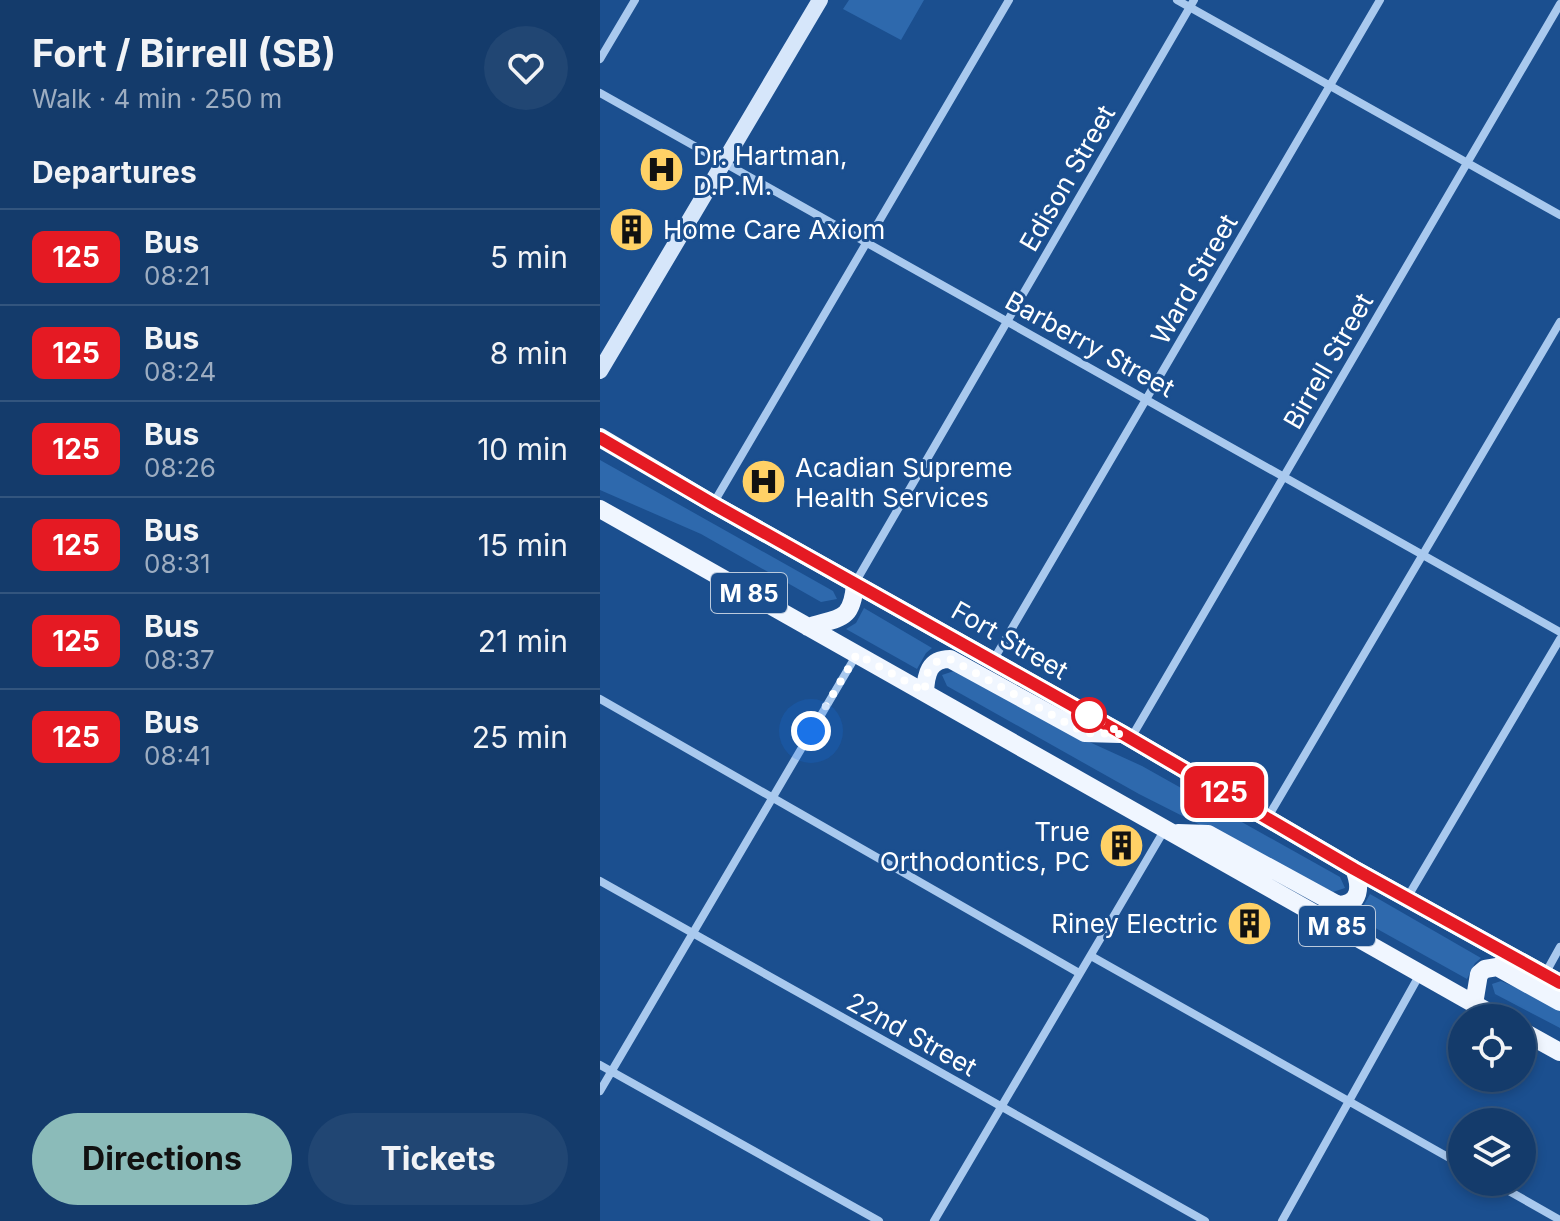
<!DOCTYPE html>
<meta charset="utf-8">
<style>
:root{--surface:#143b6b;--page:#214673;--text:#f1f3f6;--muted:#9dadc1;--line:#33557e;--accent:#8bbbb9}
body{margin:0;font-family:Inter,sans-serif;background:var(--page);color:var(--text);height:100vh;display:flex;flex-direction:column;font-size:30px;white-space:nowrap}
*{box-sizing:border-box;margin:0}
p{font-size:26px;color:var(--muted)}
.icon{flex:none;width:44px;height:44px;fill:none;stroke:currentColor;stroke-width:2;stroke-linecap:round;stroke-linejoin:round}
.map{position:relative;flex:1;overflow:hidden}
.panel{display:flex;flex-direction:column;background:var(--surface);width:600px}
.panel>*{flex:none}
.badge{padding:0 16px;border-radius:12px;font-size:28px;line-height:52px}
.controls{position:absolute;left:848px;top:1004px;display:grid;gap:16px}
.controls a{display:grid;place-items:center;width:88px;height:88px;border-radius:50%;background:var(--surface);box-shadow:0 4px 12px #0003,0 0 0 2px var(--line);font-size:40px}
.you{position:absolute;width:40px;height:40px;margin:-20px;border:6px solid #fff;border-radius:50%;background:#1a73e8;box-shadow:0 0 0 12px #1a73e833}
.map>.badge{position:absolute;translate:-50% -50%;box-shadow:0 0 0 4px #fff}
h2{padding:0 32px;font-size:30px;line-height:72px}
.round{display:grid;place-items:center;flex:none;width:84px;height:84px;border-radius:42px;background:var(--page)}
.head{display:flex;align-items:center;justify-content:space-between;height:136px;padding:0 32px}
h1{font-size:38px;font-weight:700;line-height:60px}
.primary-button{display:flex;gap:16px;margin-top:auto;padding:16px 32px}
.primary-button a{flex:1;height:92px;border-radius:48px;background:var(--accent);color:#111;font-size:32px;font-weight:700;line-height:92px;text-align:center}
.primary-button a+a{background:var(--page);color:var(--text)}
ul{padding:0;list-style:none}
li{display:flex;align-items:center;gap:24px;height:96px;padding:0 32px;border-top:2px solid var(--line)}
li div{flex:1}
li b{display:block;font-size:30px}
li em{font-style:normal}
li .badge{min-width:88px;font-weight:700;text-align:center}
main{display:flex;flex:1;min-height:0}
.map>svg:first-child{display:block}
</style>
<main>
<section class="panel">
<div class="head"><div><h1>Fort / Birrell (SB)</h1><p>Walk · 4 min · 250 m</p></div><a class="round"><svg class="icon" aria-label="heart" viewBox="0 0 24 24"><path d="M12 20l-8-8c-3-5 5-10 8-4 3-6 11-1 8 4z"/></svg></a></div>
<h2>Departures</h2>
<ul>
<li><span class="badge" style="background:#e51a23;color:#fff">125</span><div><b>Bus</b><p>08:21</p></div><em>5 min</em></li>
<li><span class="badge" style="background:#e51a23;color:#fff">125</span><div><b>Bus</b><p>08:24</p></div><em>8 min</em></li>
<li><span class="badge" style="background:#e51a23;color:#fff">125</span><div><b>Bus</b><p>08:26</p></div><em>10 min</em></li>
<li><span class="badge" style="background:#e51a23;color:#fff">125</span><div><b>Bus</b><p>08:31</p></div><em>15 min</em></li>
<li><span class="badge" style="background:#e51a23;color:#fff">125</span><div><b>Bus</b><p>08:37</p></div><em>21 min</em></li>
<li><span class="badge" style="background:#e51a23;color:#fff">125</span><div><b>Bus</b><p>08:41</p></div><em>25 min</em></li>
</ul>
<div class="primary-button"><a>Directions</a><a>Tickets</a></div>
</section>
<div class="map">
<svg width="960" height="1221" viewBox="0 0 960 1221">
<rect width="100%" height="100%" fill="#1b4f8f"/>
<path fill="#2e69ad" d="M249,0H324L301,40L243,9Z
M0,460L233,591L237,599L221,602L101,534L0,490Z
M264,608L332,648L326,653L317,669L246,629L256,623Z
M354,671L485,740L542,766L740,877L745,888L733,892L539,794L347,686L342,675Z
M770,894L881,958L875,963L867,979L754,916L761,910Z
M901,981L960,1007V1028L895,994L892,984Z"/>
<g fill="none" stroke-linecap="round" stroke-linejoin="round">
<path stroke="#a9c9ee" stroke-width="8" d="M577,0L960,215
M0,59L35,0
M0,93L960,632
M113,504L409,0
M255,583L594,0
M394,659L780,0
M0,699L479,973
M531,738L960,4
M668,817L960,322
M0,881L605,1221
M807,898L960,639
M491,956L862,1165
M945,974L960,947
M0,1065L279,1221
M0,1091L257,654
M893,1182L960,1220
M334,1221L565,829
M682,1221L820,974"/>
<path stroke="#d6e6fa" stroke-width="16" d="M0,371L220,0"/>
<path stroke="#f0f6ff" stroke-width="18" d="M0,437L113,504L523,734L754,869L960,983
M0,509L899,1018
M208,627C241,617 252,621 255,584
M325,692C326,674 329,659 350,659L485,733L520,734
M578,833L608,834L738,905C761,905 761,886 754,869
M874,1004L879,974L885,969L897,967L960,1002
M922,1031L960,1052"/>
</g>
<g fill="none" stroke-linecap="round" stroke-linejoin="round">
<defs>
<path id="line" d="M0,438L113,504L523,734L754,869L960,983"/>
</defs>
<use href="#line" stroke="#fff" stroke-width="18"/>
<use href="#line" stroke="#e51a23" stroke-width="12"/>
<path stroke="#fff" stroke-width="8" stroke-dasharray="0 14.4" d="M211,731L257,654L325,692C325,674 329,659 350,659L485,733L523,734L489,715"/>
</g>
<defs>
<symbol id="hospital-disc" viewBox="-11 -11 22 22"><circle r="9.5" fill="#ffd166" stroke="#1b4f8f"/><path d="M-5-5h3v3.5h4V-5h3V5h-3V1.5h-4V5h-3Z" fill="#111"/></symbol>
<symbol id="building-disc" viewBox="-11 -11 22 22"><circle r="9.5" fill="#ffd166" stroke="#1b4f8f"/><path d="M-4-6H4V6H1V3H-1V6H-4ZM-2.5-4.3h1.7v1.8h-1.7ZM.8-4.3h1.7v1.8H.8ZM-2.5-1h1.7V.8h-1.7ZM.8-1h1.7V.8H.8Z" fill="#111"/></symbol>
</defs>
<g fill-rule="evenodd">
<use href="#hospital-disc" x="36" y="144" width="51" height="51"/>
<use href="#building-disc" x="6" y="204" width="51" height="51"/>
<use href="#hospital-disc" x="138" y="456" width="51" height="51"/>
<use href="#building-disc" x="496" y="820" width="51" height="51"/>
<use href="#building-disc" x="624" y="898" width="51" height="51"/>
</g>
<circle fill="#fff" stroke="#e51a23" stroke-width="4" cx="489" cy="715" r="16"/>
<g text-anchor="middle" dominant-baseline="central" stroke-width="6" stroke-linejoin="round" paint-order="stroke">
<g fill="#1b4f8f" stroke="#bbcadd" stroke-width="2">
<rect x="111" y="573" width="76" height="40" rx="6"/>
<rect x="699" y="906" width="76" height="40" rx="6"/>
</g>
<g font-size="24" font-weight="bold" fill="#fff">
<text x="149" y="593">M 85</text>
<text x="737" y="926">M 85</text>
</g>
<g font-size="26" fill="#fff" stroke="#1b4f8f" text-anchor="start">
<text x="93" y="155">Dr. Hartman,<tspan x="93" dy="30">D.P.M.</tspan></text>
<text x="63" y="229">Home Care Axiom</text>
<text x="195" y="467">Acadian Supreme<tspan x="195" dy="30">Health Services</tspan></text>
<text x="490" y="831" text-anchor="end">True<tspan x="490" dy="30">Orthodontics, PC</tspan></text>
<text x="618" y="923" text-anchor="end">Riney Electric</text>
</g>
<g font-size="26" fill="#fff" stroke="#1b4f8f">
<text transform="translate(467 178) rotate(-60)">Edison Street</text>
<text transform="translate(594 279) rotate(-60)">Ward Street</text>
<text transform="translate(490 344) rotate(29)">Barberry Street</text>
<text transform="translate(728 361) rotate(-60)">Birrell Street</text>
<text transform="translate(410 640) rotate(30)">Fort Street</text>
<text transform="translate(312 1034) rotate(29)">22nd Street</text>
</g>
</g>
</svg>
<div class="controls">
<a><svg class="icon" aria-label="locate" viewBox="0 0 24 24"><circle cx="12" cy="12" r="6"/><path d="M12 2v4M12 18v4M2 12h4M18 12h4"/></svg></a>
<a><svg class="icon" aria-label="layers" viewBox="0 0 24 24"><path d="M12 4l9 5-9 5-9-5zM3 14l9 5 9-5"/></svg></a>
</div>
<div class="you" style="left:211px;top:731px"></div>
<b class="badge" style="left:624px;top:792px;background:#e51a23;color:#fff">125</b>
</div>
</main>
